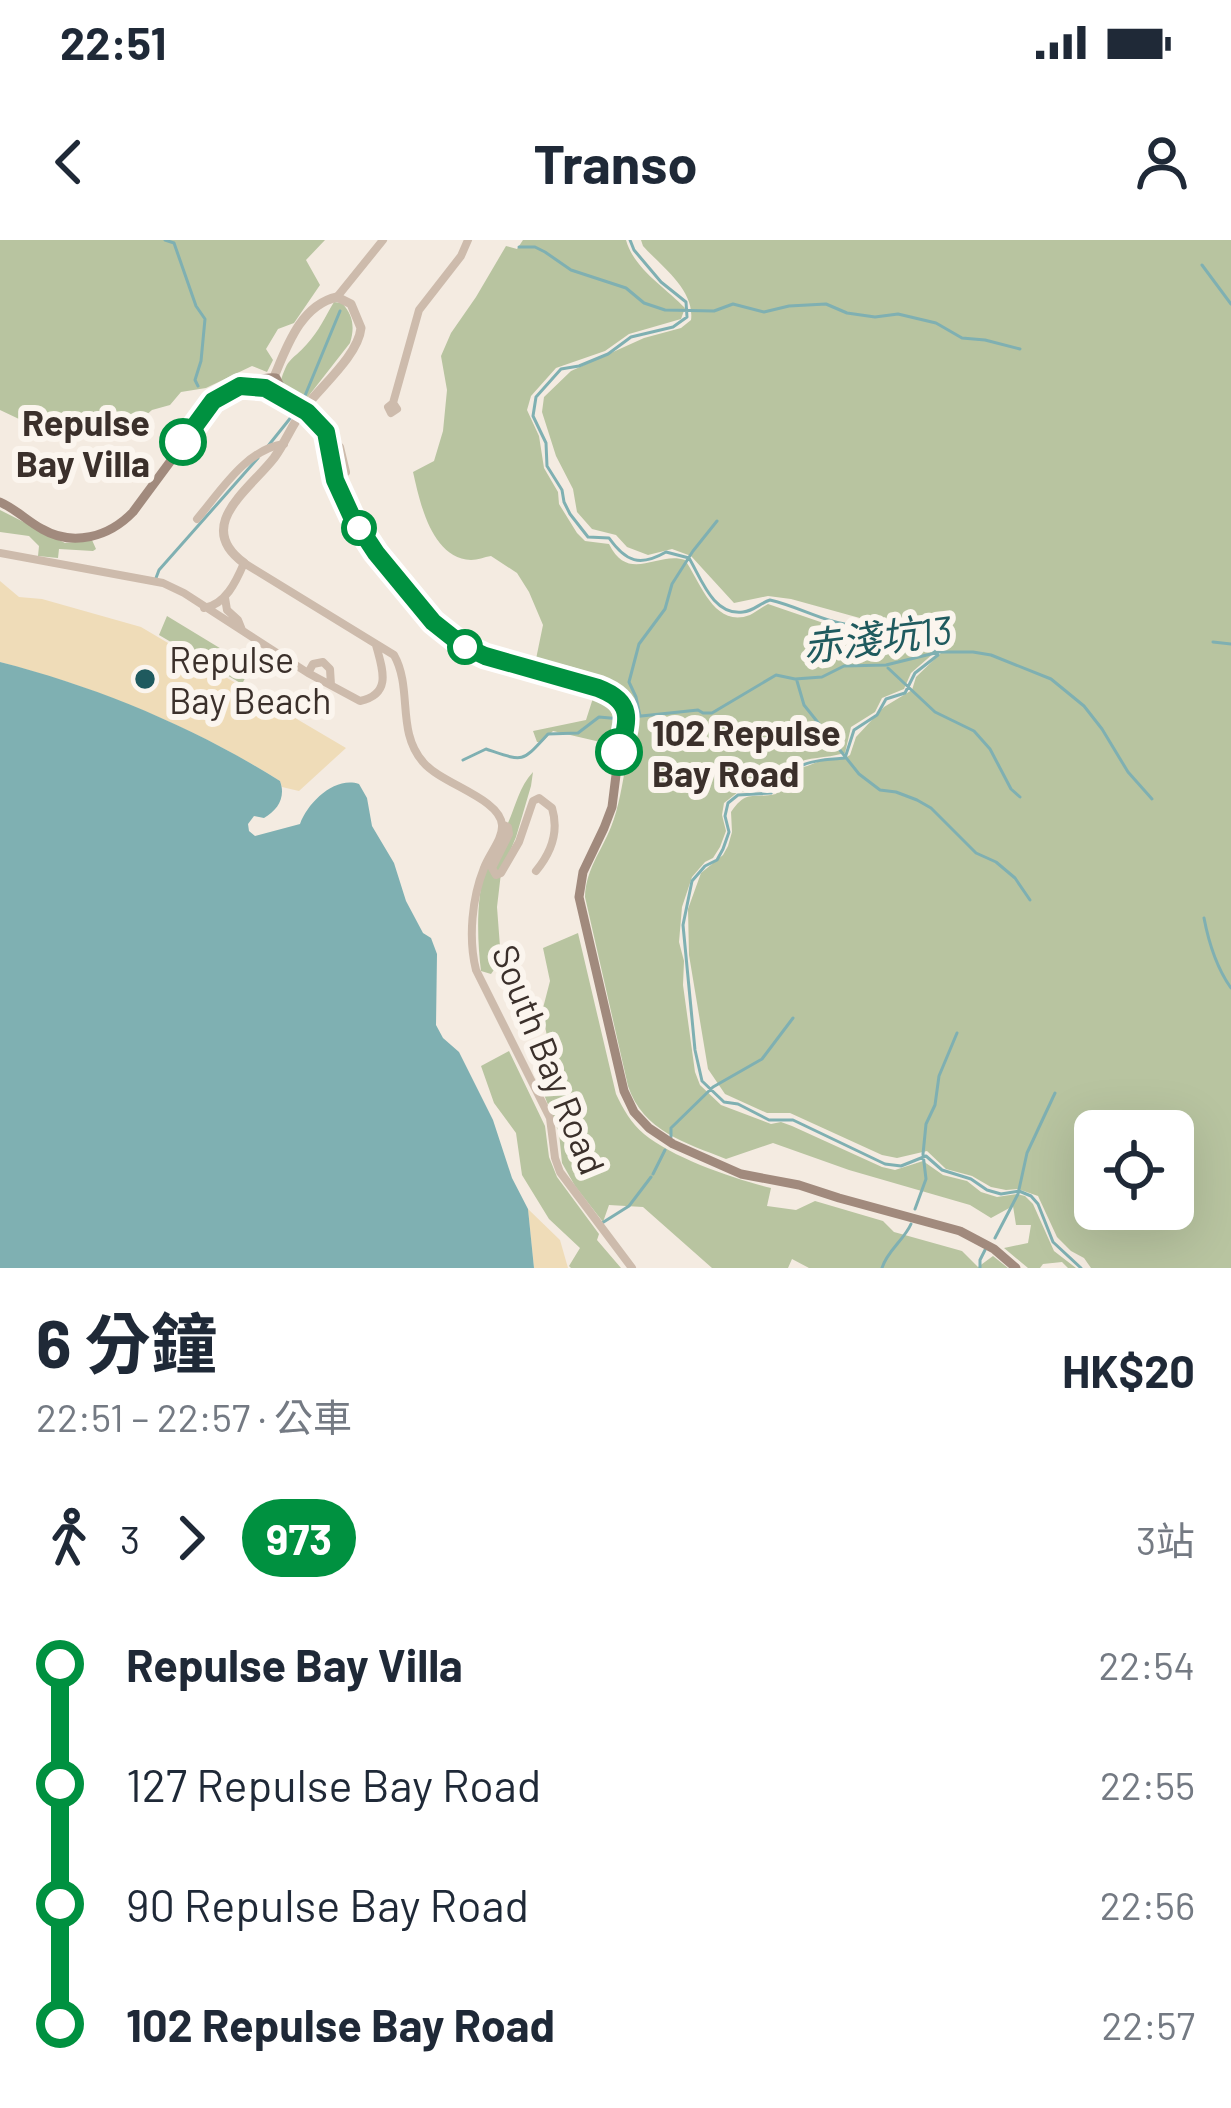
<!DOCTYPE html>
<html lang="zh-TW">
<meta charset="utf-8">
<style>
:root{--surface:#fff;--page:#f2f2f3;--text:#1f2937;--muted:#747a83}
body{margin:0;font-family:Barlow,"Noto Sans TC",sans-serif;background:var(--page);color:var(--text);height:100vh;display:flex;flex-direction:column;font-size:45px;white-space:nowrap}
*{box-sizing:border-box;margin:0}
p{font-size:39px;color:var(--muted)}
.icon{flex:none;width:66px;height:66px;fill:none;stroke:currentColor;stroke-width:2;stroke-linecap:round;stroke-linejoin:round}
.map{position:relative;height:1028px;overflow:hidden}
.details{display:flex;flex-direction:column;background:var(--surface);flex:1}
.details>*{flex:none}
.badge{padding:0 24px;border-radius:39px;font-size:42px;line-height:78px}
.controls{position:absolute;left:1074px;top:870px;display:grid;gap:24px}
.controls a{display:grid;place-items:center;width:120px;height:120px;border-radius:18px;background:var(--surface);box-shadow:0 12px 48px #0002;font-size:60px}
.map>.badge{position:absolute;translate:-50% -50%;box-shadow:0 0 0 6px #fff}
.legs{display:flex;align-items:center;gap:18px;height:132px;padding:0 36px;font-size:39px}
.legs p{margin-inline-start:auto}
.head{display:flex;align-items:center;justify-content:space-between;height:204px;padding:0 36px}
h1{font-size:66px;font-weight:700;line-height:90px}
ul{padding:0 36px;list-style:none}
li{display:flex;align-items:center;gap:42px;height:120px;font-size:45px}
li i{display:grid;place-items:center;width:18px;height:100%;margin:0 15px;background:currentColor}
li i::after{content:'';width:30px;height:30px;margin:-15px;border:9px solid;border-radius:50%;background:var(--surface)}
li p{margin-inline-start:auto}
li:first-child i{background:linear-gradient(#0000 50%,currentColor 0)}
li:last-child i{background:linear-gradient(currentColor 50%,#0000 0)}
.status{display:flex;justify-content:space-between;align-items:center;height:84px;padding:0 60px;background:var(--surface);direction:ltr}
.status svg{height:33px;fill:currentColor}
header{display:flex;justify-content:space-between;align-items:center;height:156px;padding:0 36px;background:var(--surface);font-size:54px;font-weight:700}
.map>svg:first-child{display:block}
</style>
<div class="status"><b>22:51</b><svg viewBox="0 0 49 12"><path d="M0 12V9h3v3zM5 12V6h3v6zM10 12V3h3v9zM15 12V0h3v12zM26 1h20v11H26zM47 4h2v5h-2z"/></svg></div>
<header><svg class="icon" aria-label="back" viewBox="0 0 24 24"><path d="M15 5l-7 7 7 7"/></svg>Transo<svg class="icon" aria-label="person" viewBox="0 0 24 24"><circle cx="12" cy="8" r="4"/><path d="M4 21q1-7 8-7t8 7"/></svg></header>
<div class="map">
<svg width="1231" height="1028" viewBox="0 0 1231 1028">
<rect width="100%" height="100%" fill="#f4ebe1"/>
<path fill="#b8c4a0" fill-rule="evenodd" d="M0,0H325L306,20L320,45L294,83L278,89L266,109L273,120L267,132L252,126L206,148L181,152L170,165L152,170L131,188L49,174L19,179L0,170Z
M523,0H626C634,29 666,48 685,68L681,79L629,94L605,111L556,128L531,156L527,170L539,196L544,228L558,252L559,264L577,293L585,301L609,304C629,344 657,311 685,320C700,341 714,389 750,375C756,372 762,367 768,364L838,388L883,397L934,413L911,433L904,449L882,458L875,472L851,487L845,513C813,522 793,512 772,547L738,552L724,563L722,575L726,591L720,607L713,618L705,622L692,637L682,667L679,702L684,721L683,745L695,832L700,845L721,865L771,884L781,882L792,886L882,927L895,930L923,921L943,935L967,941L981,952L997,957L1017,954L1025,956L1033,964L1054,1011L1076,1028H1068L1062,1022L1043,1024L1040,1028H1028L1004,1008L1028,1003L1031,985H1016L1013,966L991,978L970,965L849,930L773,903L726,919C686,903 643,891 628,846L585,657C586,629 601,612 611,587C619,567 622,545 626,524C628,512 634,499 634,487C635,436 574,427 536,419L543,385L529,352L517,333L491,316C484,317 478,320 471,320C431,318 420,262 413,232L434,221L443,191L447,150L441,116L451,93L476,57L506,6L517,9Z
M641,0H1231V1028H1091L1084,1018L1071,1011L1057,997L1038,956L1018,949L1006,950L991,947L972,936L946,929L927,911L897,918L882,915L790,873H767L725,854L708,829L689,715L688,669L701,633L723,615L728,606L732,592L731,572C747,549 752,559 776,554L796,528C808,528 816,521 827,519C837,518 840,521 850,515L856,497L884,467L912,450L916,437L941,413L939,409L930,402L867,380L791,359L768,356L734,363L691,316L672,309L648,315L627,307L616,295L592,289L577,272L573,249L556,216L542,172L544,157L571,131L644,98L681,88L691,80C695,50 661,26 643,6ZM1173,891V969H1095V891Z
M334,62L342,63C353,75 355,87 350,103L307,158L280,143C289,115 290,123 307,104C319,91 325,77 334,62Z
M0,270L65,303L92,300L96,309L93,311L59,309L58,318L38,316L39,306L29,296L0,292Z
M167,376L251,427L242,444L159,395Z
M598,457C616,470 617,483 609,504L553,491L542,502H537L533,491L586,480L593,458Z
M533,532L531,546L516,597L501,633L497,667L501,720L491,734L481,731C477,699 476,657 486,626C491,611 502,598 508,583C516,565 519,547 533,532Z
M578,693L616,854C623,869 631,883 644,894C673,918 734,939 771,948L767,966L796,970L815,961L883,981L894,992L962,1011L978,1027L993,1016L1008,1028H809L792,1019L788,1028H712L643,967L609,965L603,982L575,946L562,923L559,893L536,834L552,820L542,772L550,741L543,708Z
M509,811L545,886L549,917L557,937L599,994L597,1000L621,1028H571L569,1026L580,1008L549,979L522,935L516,893L494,863L481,826Z"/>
<path fill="#efdcb8" d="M0,341L19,357L42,359L141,387L346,508L299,551L282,547L280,541C194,487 98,448 0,422Z
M528,969L560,1000L568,1028H534Z"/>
<path fill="#7fb0b2" d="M0,422C98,447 194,487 280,541C286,557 278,570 264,578L254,576L248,584L249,591L255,596L300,584C308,562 335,536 359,544L367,558L372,586L394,623L406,661L423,693L431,698L437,714L436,785L443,798L459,812L493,880L512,938L528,969L534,1028H0Z"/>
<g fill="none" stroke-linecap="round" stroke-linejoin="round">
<path stroke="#7fb0b2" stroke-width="3" d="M165,0L174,3L196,66L205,79L201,121L195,140L198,146
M630,0L634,10L661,42L686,62L687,77L673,87L631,97L608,114L579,126L561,129L536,157L533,176L546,203L547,226L562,250L564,262L570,274L588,297L609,298C626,322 640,327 666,312L689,318C701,338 713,376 743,372C754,371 760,363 770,360C792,365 811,375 832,381C862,390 920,393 938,415L915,433L905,453L886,459L877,475L854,490L845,518C807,521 795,522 771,553L738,555L728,563L725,576L729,592L723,609L717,620L705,626L692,641L683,685L695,810L702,841L724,862L738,864L769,880H793L885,924L901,926L926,916L942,930L971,939L987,950L1001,954L1019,951L1031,956L1038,964L1053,1002L1081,1028
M519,7H535L545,12L571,30L626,48L644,63L665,70L714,71L733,64L764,72L789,66L826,64L847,73L875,77L898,74L936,83L962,98L985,100L1020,109
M1202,25L1231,64
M304,158L340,71
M268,206L296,171
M156,338L159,330L258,218
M1213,402L1231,404
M888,428L935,472L974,491L990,509L1011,549L1020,557
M797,441L804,465L859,534L880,550L896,552L917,560L931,568L976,613L996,622L1015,638L1030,660
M640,476L636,457L629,442L639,404L665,369L672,344L693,311L717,281
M632,477L698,470L703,473H712L776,435L795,439L822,437L844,426L886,425L939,412H973L991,415L1051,439L1084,466L1102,489L1128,532L1152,559
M463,520L486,509C525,522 521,523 548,494L578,493L599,477L621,479
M1204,678C1209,704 1216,727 1231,748
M671,897V888L713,847L762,819L793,778
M653,934L665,910
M915,969L926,939L923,914L926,884L935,865L939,836L957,793
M602,983L629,966L651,937
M995,998L1018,954L1027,913L1055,853
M882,1028C887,1011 904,1000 911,984
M980,1028V1020L985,1010"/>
<path stroke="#cdbbac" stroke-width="8" d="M337,57L383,0
M393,163L419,70L461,16L468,0
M393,163L397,169L391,173L388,167Z
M327,193L340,207L346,232
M197,279C220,252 246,209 284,204
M0,313L163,343L184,353L308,433L360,461C393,454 382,428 376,405
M225,358L227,370L238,380L242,390
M204,368C225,365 236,342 244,323L394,415C413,449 396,491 423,522C441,544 500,558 502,585C503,599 489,614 484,628C472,658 468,698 476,730L550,878L555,918L560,932L632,1028
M308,433L313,424L323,422L330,429L331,445
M502,584L508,587L509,594L492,628L496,635L501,633L519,602L533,561L539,558L552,568C559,591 551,613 536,631"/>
<path stroke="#cdbbac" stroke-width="9" d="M244,323C193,286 250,249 274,218C285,203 292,185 303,170C320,147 358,116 361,88L351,64L337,57C301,65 287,106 274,137"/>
<path stroke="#a18a7d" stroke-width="9" d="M250,145L265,148L285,159
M311,167C333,184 329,220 337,245C348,282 410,363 440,389C452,400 465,407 480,414L609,452L623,466L626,487L618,519L612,567L604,588L583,632L579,657L624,851L634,872L649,888L673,904L741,934L799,945L839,958L960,991L994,1009L1016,1028
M0,262C16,269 27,281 42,289C73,307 109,297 133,272L218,157C231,149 261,136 276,138L281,148L287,153"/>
<path stroke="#a18a7d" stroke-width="9" d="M287,153L311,167
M285,159L307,173"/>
</g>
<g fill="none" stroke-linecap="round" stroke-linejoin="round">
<defs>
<path id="line-1" d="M183,202L213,161L240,146L265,148L307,172L326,192L335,240L351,275L376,313L433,382L462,405L485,416L598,448C635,462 628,481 619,512"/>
</defs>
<use href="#line-1" stroke="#fff" stroke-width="27"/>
<use href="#line-1" stroke="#009140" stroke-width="18"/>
</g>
<g fill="#fff" stroke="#009140" stroke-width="6">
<circle cx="183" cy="202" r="21"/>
<circle cx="359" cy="288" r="15"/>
<circle cx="465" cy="407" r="15"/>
<circle cx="619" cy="512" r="21"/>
</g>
<circle fill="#1f5a5e" stroke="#fbf5ee" stroke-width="4.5" cx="145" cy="439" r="12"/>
<g text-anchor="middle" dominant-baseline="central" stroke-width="12" stroke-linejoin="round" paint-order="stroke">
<g font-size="36" font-weight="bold" fill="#3b302b" stroke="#fbf5ee" text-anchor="end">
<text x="150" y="181">Repulse<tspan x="150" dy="41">Bay Villa</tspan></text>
<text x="652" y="491" text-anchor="start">102 Repulse<tspan x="652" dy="41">Bay Road</tspan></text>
</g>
<g font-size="36" fill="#3b302b" stroke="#fbf5ee" text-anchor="start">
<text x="169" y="418">Repulse<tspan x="169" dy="41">Bay Beach</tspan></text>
</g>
<g font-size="36" fill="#3b302b" stroke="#fbf5ee">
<text transform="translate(550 819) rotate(68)">South Bay Road</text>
</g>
<g font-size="39" font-style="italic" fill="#1f5a5e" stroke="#fbf5ee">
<text transform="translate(877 397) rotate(-7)">赤淺坑13</text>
</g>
</g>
</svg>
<div class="controls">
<a><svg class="icon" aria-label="locate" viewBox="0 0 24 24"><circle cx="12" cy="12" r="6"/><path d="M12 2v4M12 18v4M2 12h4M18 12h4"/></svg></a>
</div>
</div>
<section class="details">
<div class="head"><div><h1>6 分鐘</h1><p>22:51 – 22:57 · 公車</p></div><b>HK$20</b></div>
<div class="legs"><svg class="icon" aria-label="walk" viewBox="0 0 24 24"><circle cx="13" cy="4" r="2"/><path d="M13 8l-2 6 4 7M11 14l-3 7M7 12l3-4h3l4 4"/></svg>3<svg class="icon" aria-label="forward" viewBox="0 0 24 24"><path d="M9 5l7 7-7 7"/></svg><b class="badge" style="background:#009140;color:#fff">973</b><p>3站</p></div>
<ul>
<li><i style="color:#009140"></i><b>Repulse Bay Villa</b><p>22:54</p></li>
<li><i style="color:#009140"></i><span>127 Repulse Bay Road</span><p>22:55</p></li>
<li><i style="color:#009140"></i><span>90 Repulse Bay Road</span><p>22:56</p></li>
<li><i style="color:#009140"></i><b>102 Repulse Bay Road</b><p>22:57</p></li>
</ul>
</section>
